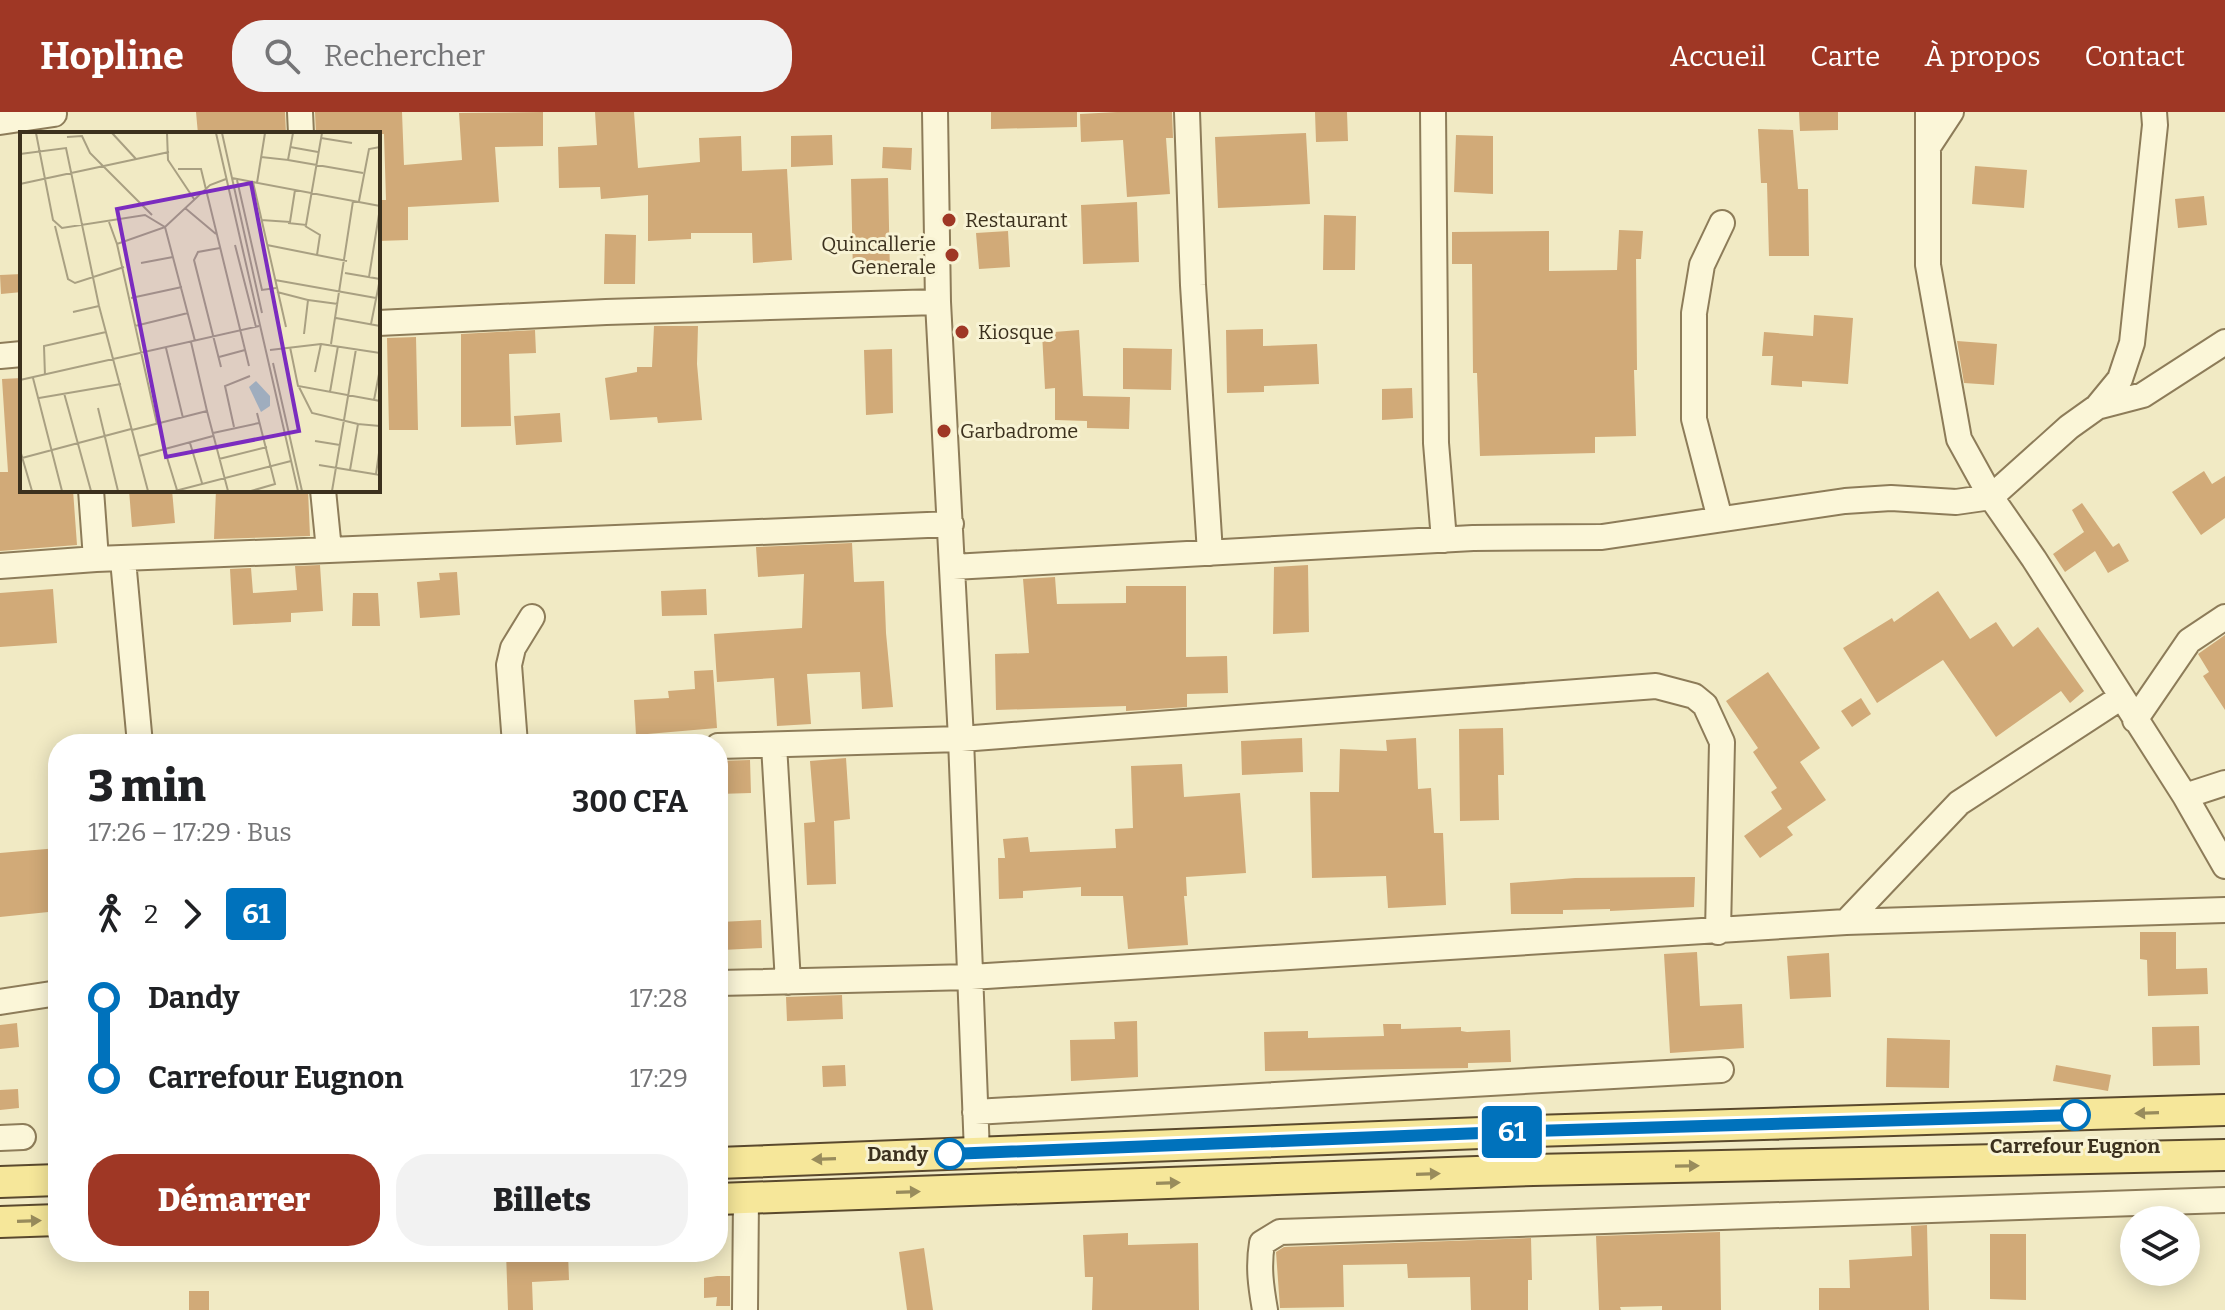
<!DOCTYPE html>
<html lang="fr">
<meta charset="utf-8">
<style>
:root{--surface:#fff;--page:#f2f2f2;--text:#202124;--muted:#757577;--accent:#9f3725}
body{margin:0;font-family:Bitter,serif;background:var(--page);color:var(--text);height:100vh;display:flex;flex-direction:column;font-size:30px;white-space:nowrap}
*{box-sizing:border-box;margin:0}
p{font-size:26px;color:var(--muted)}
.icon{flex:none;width:44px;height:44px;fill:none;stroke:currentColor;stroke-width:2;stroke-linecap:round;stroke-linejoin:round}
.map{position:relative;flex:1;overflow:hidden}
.panel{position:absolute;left:48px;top:622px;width:680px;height:528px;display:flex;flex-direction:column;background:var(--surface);border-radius:32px;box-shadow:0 4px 20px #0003}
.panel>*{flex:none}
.badge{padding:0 16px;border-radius:6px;font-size:28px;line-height:52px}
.buttons{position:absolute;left:2120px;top:1094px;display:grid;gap:16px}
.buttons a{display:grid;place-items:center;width:80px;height:80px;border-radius:50%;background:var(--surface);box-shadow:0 4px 20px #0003;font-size:40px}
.map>.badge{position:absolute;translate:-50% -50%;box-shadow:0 0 0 4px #fff}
.legs{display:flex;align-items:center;gap:12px;height:88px;padding:0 40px;font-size:26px}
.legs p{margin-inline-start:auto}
.overview{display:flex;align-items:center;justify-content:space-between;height:136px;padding:0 40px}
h1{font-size:44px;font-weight:800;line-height:60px}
.primary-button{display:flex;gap:16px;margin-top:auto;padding:16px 40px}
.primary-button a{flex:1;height:92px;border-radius:32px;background:var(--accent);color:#fff;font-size:32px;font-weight:800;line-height:92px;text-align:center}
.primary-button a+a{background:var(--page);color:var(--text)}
ul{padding:0 40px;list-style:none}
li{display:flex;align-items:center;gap:28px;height:80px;font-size:30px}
li i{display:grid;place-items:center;width:12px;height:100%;margin:0 10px;background:currentColor}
li i::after{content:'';width:20px;height:20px;margin:-10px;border:6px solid;border-radius:50%;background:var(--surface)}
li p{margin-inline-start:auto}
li:first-child i{background:linear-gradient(#0000 50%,currentColor 0)}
li:last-child i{background:linear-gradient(currentColor 50%,#0000 0)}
header{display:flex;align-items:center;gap:48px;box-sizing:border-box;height:112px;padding:0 40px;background:var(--accent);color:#fff}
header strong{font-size:38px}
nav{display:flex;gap:44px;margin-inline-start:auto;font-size:28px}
.search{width:560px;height:72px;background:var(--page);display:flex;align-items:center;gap:20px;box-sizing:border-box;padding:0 28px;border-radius:32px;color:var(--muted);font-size:30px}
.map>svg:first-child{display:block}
</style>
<header>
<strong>Hopline</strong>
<div class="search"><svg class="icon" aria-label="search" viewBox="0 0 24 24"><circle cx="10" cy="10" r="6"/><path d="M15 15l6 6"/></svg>Rechercher</div>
<nav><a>Accueil</a><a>Carte</a><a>À propos</a><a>Contact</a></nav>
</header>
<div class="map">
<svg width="2225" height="1198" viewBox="0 0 2225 1198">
<rect width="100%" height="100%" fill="#f1eac4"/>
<path fill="#d1aa78" d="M196,0H285L286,22H198Z
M315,0H402L404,53L462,48L459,1L543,0V34L495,35L499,90L408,95V128L378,129V88H386L384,22H316Z
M595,0H634L638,56L700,50L699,26L741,24L742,59L787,57L792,148L753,151L752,121H691V127L648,129V83L601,87L600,75L559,76L558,35L597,33Z
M991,0H1077V15L991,17Z
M1117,0H1172L1173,26H1166L1170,82L1127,85L1123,28L1081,30L1080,2Z
M1315,0H1347L1348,29L1316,30Z
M1799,0H1838V18L1800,19Z
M1758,17L1793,18L1798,77H1808L1809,144H1769L1767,71H1761Z
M1306,21L1310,92L1218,96L1215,25Z
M832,23L833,53L791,55V24Z
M1456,23L1493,24V82L1454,80Z
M883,35L912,36L911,58L882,56Z
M1975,54L2027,58L2024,96L1972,92Z
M888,66L890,162L853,163L851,67Z
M2204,84L2207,113L2178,116L2175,87Z
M1137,90L1139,150L1083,152L1081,93Z
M1324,103L1356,104L1355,158H1323Z
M1619,118L1643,119L1641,147H1636L1637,258H1634L1636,324L1595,325V341L1480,344L1477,261H1473L1472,152H1452V120L1549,119V159L1617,158Z
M1008,119L1010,155L979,157L976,121Z
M605,122L636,123L635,172H604Z
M22,162V180L1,182L0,163Z
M1814,203L1853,206L1848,272L1802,269V275L1771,273L1773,244H1762L1764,220L1813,224Z
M654,214H698L697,252L702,308L658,311L657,305L610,308L605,266L637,260V255H652Z
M1263,217V234L1317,232L1319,272L1264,274V280L1227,281L1226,218Z
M535,218L536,241L509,242L511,314L461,315V222Z
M1079,218L1083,284L1130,285L1129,317L1087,316V309L1055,308V276L1045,277L1042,221Z
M416,225L418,318H389L387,226Z
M1957,229L1997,232L1994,273L1964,271Z
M1123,236L1172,237L1171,278L1123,277Z
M892,237L893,301L866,303L864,238Z
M22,266V378H73L77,433L0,439V360H8L2,267Z
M1412,276L1413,306L1382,308V277Z
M560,301L562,330L516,333L514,304Z
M2204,359L2212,372L2225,364V406L2201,423L2172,380Z
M129,378H172L175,411L132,415Z
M216,378H308L310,424L214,427Z
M2082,391L2113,435L2119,431L2129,449L2108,461L2095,439L2065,460L2053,442L2084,420L2072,398Z
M852,431L854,470L884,469L886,521L893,595L862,597L860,560L807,562L811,612L777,614L774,566L717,570L714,522L802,516L804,462L758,465L756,435Z
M320,453L323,499L291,501V510L233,513L230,457L251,456L253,481L297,478L295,454Z
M1308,453L1309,520L1273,522L1274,455Z
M457,460L460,503L420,506L417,470L440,468L439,461Z
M1055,465L1057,492L1126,491V474H1186V545L1227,544L1228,581L1187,582V595L1126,599V594L996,598L995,542L1029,541L1023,467Z
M53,477L57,531L0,535V481Z
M706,477L707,503L662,504L661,479Z
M1938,479L1970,527L1996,510L2013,535L2038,515L2084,579L2070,591L2061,579L1996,625L1943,548L1877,591L1843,536L1892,506L1894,510Z
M353,481H378L380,514H352Z
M2225,523V598L2203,564L2209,560L2198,542Z
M713,558L717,616L636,623L634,588L669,586L668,579L695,577L694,559Z
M1768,560L1820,636L1800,650L1826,688L1787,715L1793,723L1760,746L1744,724L1782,697L1771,680L1777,676L1753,640L1758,636L1726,589Z
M1861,586L1871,602L1852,615L1841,599Z
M1503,616L1504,663H1498L1499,708L1460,709L1459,617Z
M1302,626L1303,660L1242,663L1241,629Z
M1416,626L1418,677L1431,676L1434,721H1443L1446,793L1388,796L1386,764L1312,766L1310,680H1339L1340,637L1387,639L1386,628Z
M846,646L850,707L834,709L836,772L807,773L804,711L815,710L810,649Z
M750,648L751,681L718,682V649Z
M1182,652L1184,685L1240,681L1246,761L1186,765L1187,784H1184L1188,833L1128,837L1123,784H1081V775L1023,779V786L999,787L998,746H1005L1003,727L1028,725L1030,740L1116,736L1115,717L1133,716L1131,654Z
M58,736V799L0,805V741Z
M1695,765L1694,795L1610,799V797L1563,798V802H1511L1510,771L1575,766Z
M761,808L762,836L722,838L720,810Z
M2140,820H2176V857L2207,856L2208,882L2148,884L2147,848L2140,847Z
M1697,840L1700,894L1742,892L1744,936L1670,941L1664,842Z
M1829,841L1831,885L1790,887L1787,844Z
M842,883L843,907L787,909L786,885Z
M1137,909L1138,965L1071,969L1070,928L1115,927L1114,910Z
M17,911L19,935L0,937V913Z
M1383,912H1401V917L1461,915V919L1467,920L1510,918L1511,950L1468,951V956L1265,959L1264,920L1308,919V926L1384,924Z
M2199,914L2200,953L2153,954L2152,915Z
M1887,926L1950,928L1949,976L1886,975Z
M845,953L846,974L823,975L822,954Z
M2056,953L2111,963L2108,979L2053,969Z
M18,977L19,996L0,998V978Z
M1927,1113L1929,1198H1819V1176H1850L1849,1148L1912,1144L1911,1114Z
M1720,1120L1721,1198H1662V1194L1620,1195L1621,1198H1599L1596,1124Z
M1128,1121V1133L1198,1131L1199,1198H1092L1093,1165H1085L1083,1123Z
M1990,1122H2026V1188L1990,1187Z
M1531,1126L1532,1168H1528V1198H1471L1470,1165L1408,1166L1407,1152L1343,1153L1344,1195L1280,1196L1276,1140L1284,1135Z
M924,1136L933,1198H907L899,1140Z
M506,1140H568L569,1168L532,1170L533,1198H508Z
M717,1164H730V1194H716L717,1185L704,1186V1166Z
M189,1179H209V1198H189Z"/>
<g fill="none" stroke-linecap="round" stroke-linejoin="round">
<defs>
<path id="minor" d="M300,0L301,22
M935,0L938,190L961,627L977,1041
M1187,0L1193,173L1210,441
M1433,0L1436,331L1444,428
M2154,0L2155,13L2132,231L2120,267L2097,295L2069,315L1991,385L2034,447L2185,684L2225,754
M0,10L54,2
M1928,35L1951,0
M378,211L606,200L938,190
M0,244L22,242
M2097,295L2143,283L2225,230
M91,378L96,447
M323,378L329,438L951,412
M1720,407L1694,307V201L1702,153L1722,111
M123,448L140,632
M0,454L96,447L329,438
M953,455L1473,426L1602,425L1845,389L1891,386L1956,390L1991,385L1959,327L1928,153V0
M2135,608L2189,529L2225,505
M515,632L509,553L513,536L532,505
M774,633L788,870
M718,634L961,627L1656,574L1694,584L1705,593L1722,630L1718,820
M2185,684L2225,671
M1846,810L1959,691L2120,586
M718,871L971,865L1846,810L2225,798
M0,890L58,881
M975,1000L1721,958
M0,1026L23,1025
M745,1198L746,1086
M1265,1198C1261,1175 1258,1155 1262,1131L1280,1120L2225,1088"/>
<path id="major" d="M718,1051L1533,1019L2225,998
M0,1070L58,1068
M718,1087L1533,1058L2225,1043
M0,1110L58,1108"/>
</defs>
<use href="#minor" stroke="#8d7c59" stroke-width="28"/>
<use href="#major" stroke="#5a492d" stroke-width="34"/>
<use href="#minor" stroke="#fbf6d8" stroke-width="24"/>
<use href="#major" stroke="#f6e79a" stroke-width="30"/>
</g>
<defs><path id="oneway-solid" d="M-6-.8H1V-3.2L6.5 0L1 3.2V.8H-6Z" transform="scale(2)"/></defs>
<g fill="#998c5c">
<use href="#oneway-solid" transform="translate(2147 1001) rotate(178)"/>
<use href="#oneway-solid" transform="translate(824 1047) rotate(178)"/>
<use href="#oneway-solid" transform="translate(1687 1054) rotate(-1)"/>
<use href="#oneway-solid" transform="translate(1428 1062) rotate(-2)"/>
<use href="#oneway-solid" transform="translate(1168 1071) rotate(-2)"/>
<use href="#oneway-solid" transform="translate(908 1080) rotate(-2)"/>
<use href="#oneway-solid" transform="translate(29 1109) rotate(-2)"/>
</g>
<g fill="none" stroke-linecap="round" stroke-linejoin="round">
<defs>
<path id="line-1" d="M950,1042L1533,1019L2075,1003"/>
</defs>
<use href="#line-1" stroke="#fff" stroke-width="18"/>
<use href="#line-1" stroke="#0072bc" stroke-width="12"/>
</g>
<g fill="#9f3725" stroke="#f8f3d4" stroke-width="3">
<circle cx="949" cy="108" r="8"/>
<circle cx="952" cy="143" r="8"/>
<circle cx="962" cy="220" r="8"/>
<circle cx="944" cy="319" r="8"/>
</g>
<g fill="#fff" stroke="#0072bc" stroke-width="4">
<circle cx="2075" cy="1003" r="14"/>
<circle cx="950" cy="1042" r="14"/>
</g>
<g text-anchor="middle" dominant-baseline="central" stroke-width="6" stroke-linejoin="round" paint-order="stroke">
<g font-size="20" fill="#3c311e" stroke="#f8f3d4" text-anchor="start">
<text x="965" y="108">Restaurant</text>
<text x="936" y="132" text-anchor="end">Quincallerie<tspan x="936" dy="23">Generale</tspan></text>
<text x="978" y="220">Kiosque</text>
<text x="960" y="319">Garbadrome</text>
</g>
<g font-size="20" font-weight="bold" fill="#3c311e" stroke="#f8f3d4">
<text x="2075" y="1034">Carrefour Eugnon</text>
<text x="928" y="1042" text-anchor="end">Dandy</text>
</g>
</g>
<g transform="translate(20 20)">
<rect width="360" height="360" fill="#f1eac4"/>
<path d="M236,249L250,264V274L241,280L229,255Z" fill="#a6c4bf"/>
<path fill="none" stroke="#a9a082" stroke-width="2" d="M16,1L33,88L42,96L125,83L145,95L190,53L206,47M92,1L116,27M147,1L148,28L174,67M196,1L278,359M202,1L242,181M47,5L62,4L70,21L132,83M301,6L332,11M270,15L298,20M0,22L46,16L79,174L128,359M241,25L268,28L273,1M268,28L343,41M158,37H181L229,234M212,46L360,74M217,48L242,158L256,156M233,50L266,195M237,51L245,1M0,52L149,20M339,69L349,17L360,15M165,76L196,102M241,88L270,90L275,58M89,90L97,112L145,95L175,209M268,91L286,93L302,1M35,94L48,147L55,151L104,135M285,94L300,103L297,123M97,112L137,292M215,113L236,195M247,113L327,129M200,116L178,120L174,128L201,235M121,131L153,125M325,141L360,147M349,145L360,76M255,148L356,166M257,160L288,168L284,202M111,166L162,155M288,168L318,172M53,180L79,174M316,186L360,194M351,192L360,147M115,194L168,181M311,212L333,69M270,215L278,254L360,269M146,216L163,286M250,218L301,212L360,221M199,225L225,218M253,231L282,359M295,240L301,212M25,244L24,214L86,200M13,246L42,359M0,248L239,194M279,255L292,281L338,292M310,260L318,214M44,261L71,359M19,266L101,252M354,268L360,237M78,276L98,359M187,279L208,359M214,295L205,254L230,244M112,298L187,279L171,210M193,301L239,291M295,309L320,313M170,311L182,351M0,318L12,359M145,319L157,358M119,324L193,304M2,326L111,297M199,327L247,315M299,333L360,343M330,338L338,292L360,294M356,342L360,314M155,359L271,329M231,359L255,352L237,281M312,359L336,217"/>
<path fill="#7b2cbf" fill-opacity="0.15" stroke="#7b2cbf" stroke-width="4" d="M231,51L279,299L146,325L97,77Z"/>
<rect width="360" height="360" fill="none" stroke="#3c311e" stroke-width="4"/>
</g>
</svg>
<div class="buttons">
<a><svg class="icon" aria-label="layers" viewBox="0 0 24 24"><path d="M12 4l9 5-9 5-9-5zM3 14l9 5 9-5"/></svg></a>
</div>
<b class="badge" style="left:1512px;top:1020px;background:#0072bc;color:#fff">61</b>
<section class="panel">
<div class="overview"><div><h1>3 min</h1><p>17:26 – 17:29 · Bus</p></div><b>300 CFA</b></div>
<div class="legs"><svg class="icon" aria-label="walk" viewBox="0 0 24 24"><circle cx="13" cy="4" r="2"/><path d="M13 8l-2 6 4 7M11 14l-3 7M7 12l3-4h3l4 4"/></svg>2<svg class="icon" aria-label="forward" viewBox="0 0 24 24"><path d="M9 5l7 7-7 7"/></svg><b class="badge" style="background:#0072bc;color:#fff">61</b></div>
<ul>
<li><i style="color:#0072bc"></i><b>Dandy</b><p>17:28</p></li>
<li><i style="color:#0072bc"></i><b>Carrefour Eugnon</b><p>17:29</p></li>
</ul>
<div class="primary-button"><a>Démarrer</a><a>Billets</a></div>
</section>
</div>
